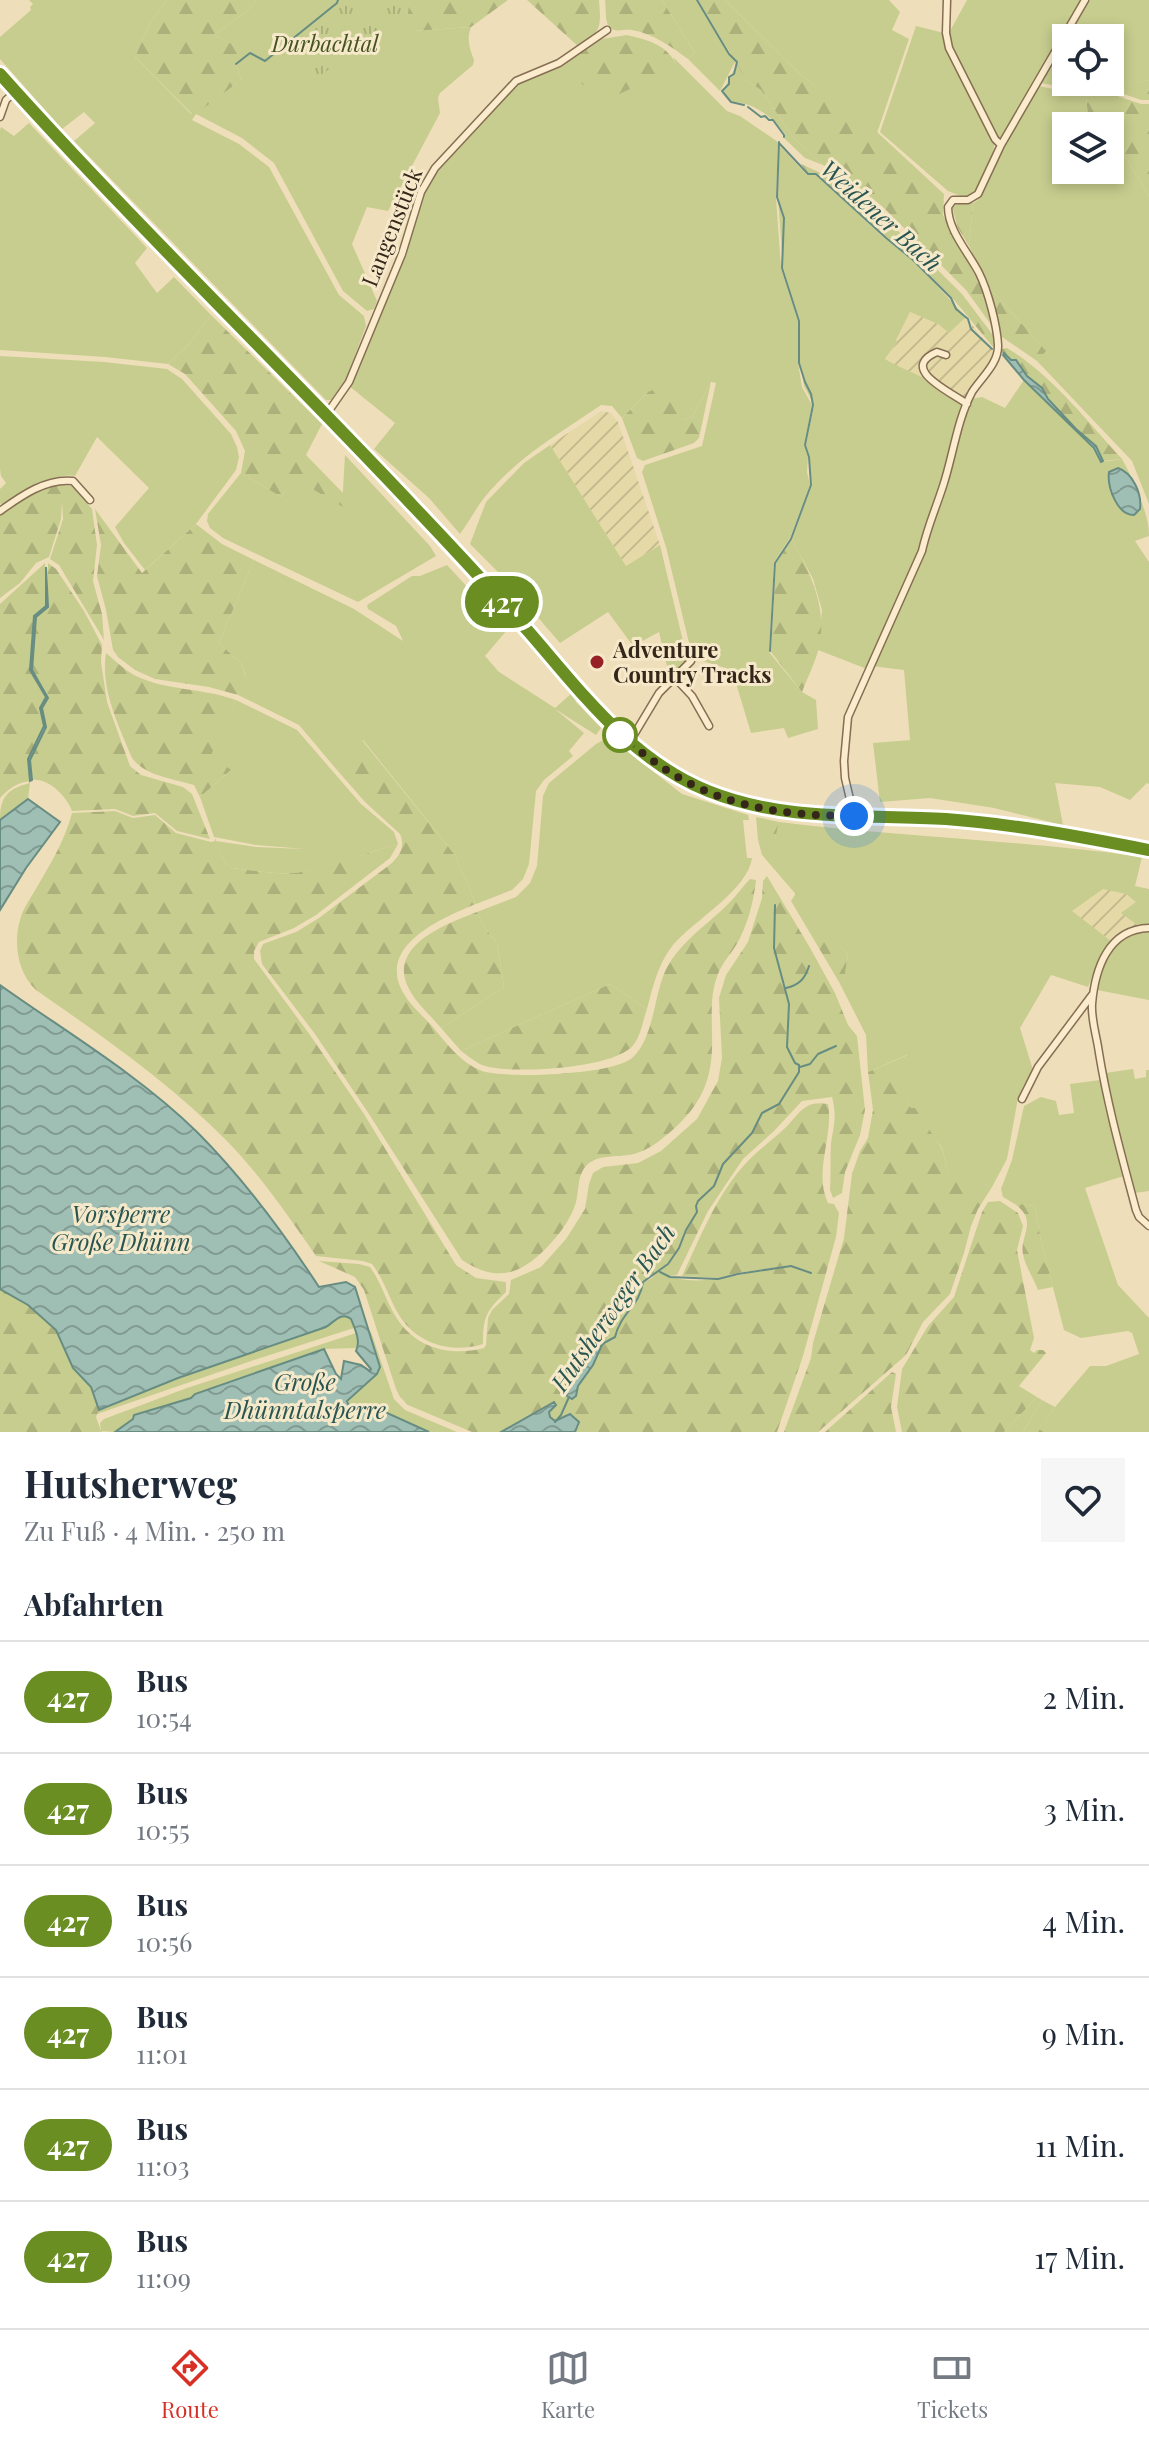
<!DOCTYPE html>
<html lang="de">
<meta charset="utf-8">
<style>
:root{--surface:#fff;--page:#f6f6f7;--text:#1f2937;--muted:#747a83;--line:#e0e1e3;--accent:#d93025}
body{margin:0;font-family:"Playfair Display",serif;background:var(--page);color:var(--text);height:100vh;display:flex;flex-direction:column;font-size:30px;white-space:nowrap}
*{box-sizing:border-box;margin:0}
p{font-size:26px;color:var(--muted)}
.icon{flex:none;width:44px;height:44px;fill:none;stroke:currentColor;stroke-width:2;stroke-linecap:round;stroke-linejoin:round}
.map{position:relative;height:1432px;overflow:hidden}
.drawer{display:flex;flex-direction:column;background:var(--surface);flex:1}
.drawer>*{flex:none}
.badge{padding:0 16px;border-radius:26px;font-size:28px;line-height:52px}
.fabs{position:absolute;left:1052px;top:24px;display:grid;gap:16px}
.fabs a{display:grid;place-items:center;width:72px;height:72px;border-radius:0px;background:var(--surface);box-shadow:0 4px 12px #0003;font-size:40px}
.you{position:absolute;width:40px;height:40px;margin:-20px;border:6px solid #fff;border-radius:50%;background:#1a73e8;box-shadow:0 0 0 12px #1a73e833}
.map>.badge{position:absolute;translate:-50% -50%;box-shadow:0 0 0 4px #fff}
h2{padding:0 24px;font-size:30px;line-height:72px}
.round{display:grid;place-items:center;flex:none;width:84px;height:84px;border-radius:0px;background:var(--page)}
.summary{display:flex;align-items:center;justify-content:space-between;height:136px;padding:0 24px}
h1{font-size:38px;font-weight:700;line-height:60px}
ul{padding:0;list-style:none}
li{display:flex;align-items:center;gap:24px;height:112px;padding:0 24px;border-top:2px solid var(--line)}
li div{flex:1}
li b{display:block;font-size:30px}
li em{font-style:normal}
li .badge{min-width:88px;font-weight:700;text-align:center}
.tabs{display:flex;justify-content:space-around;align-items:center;height:112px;border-top:2px solid var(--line);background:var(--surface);font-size:22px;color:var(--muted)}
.tabs a{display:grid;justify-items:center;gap:4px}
.tabs .selected{color:var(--accent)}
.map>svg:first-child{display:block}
</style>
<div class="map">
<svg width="1149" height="1432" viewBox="0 0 1149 1432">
<defs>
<pattern id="farmland-furrows" width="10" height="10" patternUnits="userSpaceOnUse" patternTransform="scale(2)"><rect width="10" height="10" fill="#e5daa7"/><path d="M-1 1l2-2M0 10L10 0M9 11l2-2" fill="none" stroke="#c5bb8f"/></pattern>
<pattern id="forest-firs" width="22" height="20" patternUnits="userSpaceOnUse" patternTransform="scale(2)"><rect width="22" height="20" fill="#c7cd8e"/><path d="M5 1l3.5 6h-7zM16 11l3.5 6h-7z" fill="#acb07a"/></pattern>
<pattern id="park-tufts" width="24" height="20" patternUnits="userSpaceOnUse" patternTransform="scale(2)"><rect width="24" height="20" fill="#c7cd8e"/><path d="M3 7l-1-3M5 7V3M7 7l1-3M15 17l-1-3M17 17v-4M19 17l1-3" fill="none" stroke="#acb07a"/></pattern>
<pattern id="water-waves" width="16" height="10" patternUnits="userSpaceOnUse" patternTransform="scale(2)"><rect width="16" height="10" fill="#9fbfb5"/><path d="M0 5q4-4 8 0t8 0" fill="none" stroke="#829b92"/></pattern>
</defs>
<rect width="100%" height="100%" fill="#efdeba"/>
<path fill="url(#farmland-furrows)" d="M910,312L938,324L949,333L966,317L995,354L964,407L885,360L897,342L895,340Z
M601,411L611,413L618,422L660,545L626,566L550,445Z
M1103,888L1126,894L1137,902L1122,913L1140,926L1122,933L1111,941L1071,912Z"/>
<path fill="#c7cd8e" d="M29,0H167L150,23L135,57L191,114H195L241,80L236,64L249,53L214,35L247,11L257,0H409L415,31L471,27C466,40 470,49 474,60L473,65L440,93L438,98L440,113L388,211L367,207L352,244L377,301L374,309L367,311L343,291L274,163L242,138L196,114L192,120L239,144L269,167L339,295L364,316L366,326L346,379L331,400H326L74,141L95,123L84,112L62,129L0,59V37L31,10L30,7L33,4Z
M662,0H696L735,62L720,91L688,59L695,53Z
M725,0H889L900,12L892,30L909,39L877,133L801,75Z
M967,0H1082L1002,138L995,135L953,50L949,33Z
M1089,0H1149V80L1089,92L1041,83L1066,39V82H1110V38H1067Z
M916,26L944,33L947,51L994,142C996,153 979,190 970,197H963L948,191L880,132Z
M673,57L727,111L740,116L778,142L776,198L781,268L798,321V363L802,387L812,405L804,445L808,457L807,472L810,485L790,538L774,562L769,652L802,692L816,700L818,729L788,738L784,728L751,733L732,670L696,659L690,647L666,547L642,472L645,465L702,446L716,383L711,382L692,417L683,420L648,392L622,418L612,406L601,405C560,433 516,458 484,498C476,508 469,522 460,534L429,498L374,449L395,423L349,386L423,193L438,170L517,84L561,65L676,66Z
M738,62L747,81L761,90L793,137L823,165L805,158L784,138L785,134C773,117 753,102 732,102L723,91Z
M1039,86L1086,96L1089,126H1066V170H1110V160L1124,155L1149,196V504L1132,461L1037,361L1045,350L990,288L969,246L973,203L978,200L990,167Z
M29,123L147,248L135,263L157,293L174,277L211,315L188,345L168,364L105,357L0,350V130L1,127L14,136Z
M779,145L807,175H816L885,239L912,259L966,317L949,333L938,324L910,312L896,340L897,342L885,359C906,372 952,386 964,407L920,550L867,669L818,650L822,610L813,579L792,539L812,485L809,471L810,457L806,445L814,405L804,386L800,363V321L783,268L778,197Z
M0,356L104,362L167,369L182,379L231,434L237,447L239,457L236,470L196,524L145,570L124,543L115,527L149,488L97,437L75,476C52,472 24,495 4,506L0,503V489L6,483L1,476L0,469Z
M1024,380L1094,448L1101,462L1122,459L1132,478C1126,469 1118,466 1109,472L1141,503L1140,498C1145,511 1149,522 1149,536L1135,541L1149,562V784L1147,783L1130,800L1100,787L1055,783L1063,825L994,808L930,798L880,802L873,743L910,740L904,670L871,666L944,490L971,399L982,397L1005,408Z
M550,445L626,566L660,545L687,658L684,665L670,679L659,632L633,646L608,612L560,643L504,578L470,544L486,502L524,463Z
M345,455L430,546L436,556L358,602L223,538L210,528L207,521L208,514L241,473L281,497L294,477L342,506Z
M254,560L354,609L403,641L396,626L368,609L367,605L412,576H420L447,565L507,630L485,656L499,672L555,708L572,693L576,702L601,728L596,735L555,709L584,733L569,751L573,756L544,780L536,791L529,864L523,879L512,890L476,904L455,855L363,740L337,770L299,725L238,695L246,676L241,663L219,643Z
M236,700L297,730L361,804L394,832L398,844C364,853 331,869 295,873C275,875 252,870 232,868L225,863L216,841L256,847L305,849L256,845L214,837L200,797L230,771L210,755Z
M609,737L682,794L748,815L749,820H743L747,858H752C748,890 693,921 673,945C658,964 653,986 647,1009L610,984L461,1051L441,1028L504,987L497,943L484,927L477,912L516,897L530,883L537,866L543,796L549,783L596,744Z
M30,783L28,799L0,820C0,797 7,789 30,783Z
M779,822C900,837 1021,840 1142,857L1135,886L1149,889V926L1136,924L1121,913L1136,902L1126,894L1103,889L1072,911L1111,941L1100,958L1088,987L1051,975L1020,1028L1033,1070L1023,1086L1018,1098L1007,1159L992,1187L949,1174L942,1148L911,1108L905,1095L904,1075L907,1055L868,1072L866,1035L839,982L844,979L848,955L762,855L758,840L774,843Z
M1149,931V1000L1097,990C1104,955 1112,937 1149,931Z
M1133,1069L1135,1079L1146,1077V1070H1149V1191L1134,1193L1105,1073Z
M1100,1080L1105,1108L1124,1176L1085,1188L1118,1285L1149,1318V1432H1044L1038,1430L1055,1407L1090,1366H1106L1139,1354L1132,1333L1128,1331L1081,1338L1064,1330L1041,1241L1035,1206L1013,1203L1003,1197L1001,1189L1012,1160L1024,1106L1041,1097L1056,1101L1059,1115L1074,1113L1070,1084Z
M347,1316L351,1319L354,1328L254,1360L97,1414L99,1410L178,1378L326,1327L338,1317Z
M368,1330L371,1332L394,1399L405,1410L457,1432H429L374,1407L349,1406L347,1401L379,1370Z
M356,1333L358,1348L324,1349L195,1394L191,1398L134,1415L133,1419L115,1432L101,1431L100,1423L104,1419L187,1388Z
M1037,1397L1042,1400L1023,1432H1004Z"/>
<path fill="url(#forest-firs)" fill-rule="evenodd" d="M167,0H257L247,11L214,35L250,53L236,64L241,80L196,114H192L135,57L150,23Z
M409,0H508L471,27L415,31L398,18Z
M527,0H599C601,26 602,32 579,47Z
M605,0H662L695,53L688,59C670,46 654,34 632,30C623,29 614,34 608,25C605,19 606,7 605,0Z
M698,0H725L801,75L877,132L944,194L943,215L982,289L992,326L966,290L883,207L849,179L823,165L793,137L761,90L747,81Z
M627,35C648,40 669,45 677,67L602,102L561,65L602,39Z
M1149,80V100H1141L1106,88Z
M1106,92L1141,104H1149V196L1124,155L1110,160V126H1089L1086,96Z
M801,164L845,184L879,212L962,294L996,339L997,349L993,347L955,301L913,258L887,238L816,173H808Z
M958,203H973L969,246L958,228L952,207Z
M990,288L1046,351L1037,361L1002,337Z
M211,315L322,424L306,455L343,493V507L294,478L281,497L241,473L245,451L236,431L185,374L168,364L188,345Z
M1007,348C1052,375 1087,421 1122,459L1103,461L1096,446L1076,429L1048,399L1042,388L1027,376L1016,360H1011L1001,352L1002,349Z
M711,382L699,438L694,443L643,461L637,458L622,418L648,392L669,383L683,420L692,417Z
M59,485L72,486L92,509L97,545L93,581L102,614L104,640L59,565L50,559L63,519L62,502L61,519L49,557L36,563L20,583L0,598V513L34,491Z
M95,509L142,573L196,524L222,544L254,560L219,643L241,663L246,677L238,695L209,687L155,679L135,670L118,657L113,650L106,610L97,576L101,545Z
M792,539C811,575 829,609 818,651C814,665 807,679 802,692L771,652L776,563Z
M45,563L46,606L34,616L30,670L46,698L40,708L44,726L28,759L30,781C18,782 8,789 0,798V604Z
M48,563L56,569L84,611L102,645L101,662L107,702L130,766L141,775L183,787L192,794L210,839L177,831L155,813L133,816L115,809L72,811C67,797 49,778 32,780L30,760L46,727L42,708L48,697L32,670L36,617L48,607Z
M106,653C116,661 124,670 136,676C167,691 204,688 236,700L211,755L231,770L200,797L194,785C174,779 145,776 132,758C119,726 100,689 106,653Z
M362,740L455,855L476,904C442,918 375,946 404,994C411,1006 423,1016 432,1026C446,1043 461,1063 482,1071C507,1079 612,1075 632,1058C653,1040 654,998 664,974C677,943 708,925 730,902C737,895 743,886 750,879L756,880C754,899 749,920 740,938C734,951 723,961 718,974C710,994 712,1013 712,1034C714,1085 698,1111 658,1142C652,1146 644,1151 637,1153C620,1159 598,1152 585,1167C576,1179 580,1195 574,1208C569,1221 560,1233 551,1243C523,1274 498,1284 462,1260L367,1111L315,1034L262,964L260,951L263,944L296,932L319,918L392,863C401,854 405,846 400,834L365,802L337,770Z
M115,811L133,818L155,815L176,833L211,842L215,841V838L225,863L232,868C252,870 275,875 295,873C331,868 364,853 398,844L390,858L316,915L294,928L259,942L254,951V959L310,1035L364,1114L456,1265L476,1278L506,1282V1292C486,1311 483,1317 483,1344C451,1354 417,1344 399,1315C389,1299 384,1279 372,1264L363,1261L316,1256C288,1216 261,1176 227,1141C170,1083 102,1036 36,990C18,974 13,943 20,920C23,908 31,898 37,887C51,863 65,840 72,813Z
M756,817L779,822L774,844L758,840Z
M767,876L809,946L835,993L848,1025L857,1036L865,1110L860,1135L845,1172L842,1193L833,1198L830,1190C831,1175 830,1159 831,1143C834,1124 837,1116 832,1097L802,1101L774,1131L743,1159L708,1211L677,1275L670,1276L660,1271L668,1265L673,1256L667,1264L642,1283L652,1278L658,1271C696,1293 747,1270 788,1267C796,1267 804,1272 812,1274L791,1265L738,1273L718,1278L682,1276C700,1238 717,1194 746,1163C757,1151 771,1141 783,1130C800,1115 802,1100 828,1104C834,1136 813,1172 828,1203L834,1204L839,1213L836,1237L803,1356L777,1432H575L579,1426L569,1413L555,1421L550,1417V1410L556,1405L554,1402L501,1432H472L408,1405L400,1397L396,1389L364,1290L355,1277L319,1261L359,1264L370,1267C381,1282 386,1301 396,1317C415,1348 450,1357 484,1348L486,1345L488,1318L492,1310L509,1294L511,1280L541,1267L566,1239L585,1209L589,1184L593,1173L603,1167L638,1163L661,1151L697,1119L718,1081L722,1058L719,998L726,975L748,942L762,898L763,881ZM600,1347L593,1365L577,1388L563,1389L592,1350Z
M796,893L848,955L844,980L839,982L791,901Z
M477,912L484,927L497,943L504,987L441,1028C431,1016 416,1003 409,989C386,946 446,924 477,912Z
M610,984L647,1009C643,1020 641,1035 634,1044C618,1069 508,1075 482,1065C475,1062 467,1055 461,1051Z
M908,1055C905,1074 902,1090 911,1108H915L942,1149L949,1173L992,1187L978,1209L971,1226L964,1253L950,1294L923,1322L906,1355L818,1432H784L811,1358L813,1343L844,1238L852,1174L860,1151L868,1138L873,1110L868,1072Z
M1000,1201L1018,1213L1023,1226L1017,1250L1034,1338L1030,1350L1034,1353L1037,1350H1043L1046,1353L1019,1386L1037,1397L1004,1432H902L897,1407L902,1369L928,1326L954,1297L982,1212L988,1202Z
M1013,1203L1035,1206L1041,1241L1053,1287L1038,1290C1034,1279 1025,1266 1023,1254C1019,1236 1040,1220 1013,1203Z
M0,1289L28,1305L56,1330L73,1368L91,1387L99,1410L96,1417L101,1431L103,1432H0Z
M892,1372L896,1374L891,1407L896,1432H825Z
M1042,1400L1055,1407L1039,1429L1044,1432H1023Z"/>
<path fill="url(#park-tufts)" d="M338,0H410L406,25L384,44L372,33L316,80L290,41L337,4Z"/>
<path fill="url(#water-waves)" stroke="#678d82" stroke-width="2" d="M1004,353L1011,360H1016L1027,376L1042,388L1048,399L1076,429L1096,446L1103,461L1101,462L1094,448L1024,380L1003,355Z
M1118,468C1133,473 1142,494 1140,509L1134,515C1117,515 1107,487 1109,472Z
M46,567L48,607L36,617L32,670L48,698L42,708L46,727L30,760L32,780L30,781L28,759L44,726L40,708L46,697L30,670L34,616L46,606Z
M28,799L60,822L26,868L0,910V820Z
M0,985C66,1032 139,1075 197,1132C244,1179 283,1232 319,1287L346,1282L355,1287L380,1367L377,1374L347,1401L348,1404L353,1408L374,1407L429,1432H115L133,1419L134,1415L191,1398L195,1394L324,1349L336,1374L341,1379L344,1361L361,1365L370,1371L371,1369L356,1351C361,1341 355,1329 351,1319C342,1311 334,1322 326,1327L178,1378L99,1410L91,1387L73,1368L56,1330L28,1305L0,1289Z
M601,1347L593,1365L578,1386L576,1396L572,1399L564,1394L563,1389L592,1350Z
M554,1402L556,1405L549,1412L550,1417L555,1421L570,1414L579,1422L575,1432H501Z"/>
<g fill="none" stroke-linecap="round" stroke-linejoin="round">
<path stroke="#678d82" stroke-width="2" d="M697,0L729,54L737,62L734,74L729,77V84L722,91L731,102L744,105
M236,64L250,53L265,61L337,3L338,0
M748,107L761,117L765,116L769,120H773L784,135V137
M779,143L808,174H816L886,238L912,259L951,298L956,309L968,319L971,329L992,349
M770,651L775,563L791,539L811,485L809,457L805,445L813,405L811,394L805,382L799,363V321L782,268L784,218L777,197L779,142
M786,988C799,985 805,979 809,966
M800,1067L810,1064L818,1054L836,1046
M660,1272L670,1277L718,1279L738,1274L791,1266L811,1273
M599,1348L604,1343L615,1337C621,1312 640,1306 643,1282L668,1264L679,1248L686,1230L697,1212L696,1206L698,1201L714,1186L723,1164L752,1133L762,1113L779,1104L799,1072V1065L795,1063L787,1047L789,1004L774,948L775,905
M555,1422L561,1415L569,1397"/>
<defs>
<path id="minor" d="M947,0L946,33L949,48L995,139L1001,145
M0,117L6,100L16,91
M946,355L937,352C897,369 953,393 967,404
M326,415L349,382L402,254L421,192L435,168L516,81L559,63L607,30
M0,511C21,496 46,478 73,481L90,500
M675,678L692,696L709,726
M629,743L659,693L691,661L689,654
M854,816L845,778L844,761L848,717L922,551C927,528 936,508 943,486C953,456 957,420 972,392C981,378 999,363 998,345C997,325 988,291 979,273C969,253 948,231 948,207L953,200H968L978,194L1001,145L1085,0
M1149,928C1108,929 1095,969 1092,1004C1091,1020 1097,1037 1099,1053C1108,1108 1122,1157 1136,1210L1139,1217L1149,1226
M1022,1099L1038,1067L1092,995"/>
<path id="primary" d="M0,74L43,122C171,256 301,386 427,520C464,560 500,599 535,640C588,700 636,764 713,793C795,824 884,815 969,821C1029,825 1090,839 1149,850"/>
</defs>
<use href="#minor" stroke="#866e54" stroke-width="9"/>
<use href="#primary" stroke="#533c29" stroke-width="12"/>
<use href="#minor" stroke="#faeccd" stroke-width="6"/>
<use href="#primary" stroke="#f6d38f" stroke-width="9"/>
</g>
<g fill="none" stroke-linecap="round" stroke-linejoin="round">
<defs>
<path id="line" d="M0,74C133,223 278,362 415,508C454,549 492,590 529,632C582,693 631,760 708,791C785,822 865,814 946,819C1014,824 1082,837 1149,850"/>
</defs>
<use href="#line" stroke="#fff" stroke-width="18"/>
<use href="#line" stroke="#6b8e23" stroke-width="12"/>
<path stroke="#35261a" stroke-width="8" stroke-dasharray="0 14.4" d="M620,735C642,753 666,772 691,784C741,810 798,816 854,816"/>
</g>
<circle fill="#972225" stroke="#f6e9ca" stroke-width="3" cx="597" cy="662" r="8"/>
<circle fill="#fff" stroke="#6b8e23" stroke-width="4" cx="620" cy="735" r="16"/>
<g text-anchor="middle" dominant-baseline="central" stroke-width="6" stroke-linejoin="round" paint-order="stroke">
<g font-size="22" font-style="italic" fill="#465220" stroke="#f6e9ca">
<text x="325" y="43">Durbachtal</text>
</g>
<g font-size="22" fill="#35261a" stroke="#f6e9ca">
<text transform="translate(391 227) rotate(-68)">Langenstück</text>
</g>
<g font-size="22" font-weight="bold" fill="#35261a" stroke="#f6e9ca" text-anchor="start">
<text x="613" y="649">Adventure<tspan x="613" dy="25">Country Tracks</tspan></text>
</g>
<g font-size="24" font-style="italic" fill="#285551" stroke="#f6e9ca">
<text transform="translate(882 215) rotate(42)">Weidener Bach</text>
<text x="121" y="1213">Vorsperre<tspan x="121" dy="28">Große Dhünn</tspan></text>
<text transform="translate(612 1307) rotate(-55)">Hutsherweger Bach</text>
<text x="305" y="1381">Große<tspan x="305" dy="28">Dhünntalsperre</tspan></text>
</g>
</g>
</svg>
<div class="fabs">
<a><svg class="icon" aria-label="locate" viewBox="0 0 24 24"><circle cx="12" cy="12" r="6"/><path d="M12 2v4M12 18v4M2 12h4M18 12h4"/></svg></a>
<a><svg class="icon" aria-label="layers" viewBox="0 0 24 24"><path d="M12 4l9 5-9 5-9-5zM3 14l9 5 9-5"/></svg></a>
</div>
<div class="you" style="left:854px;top:816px"></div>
<b class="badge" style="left:502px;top:602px;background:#6b8e23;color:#fff">427</b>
</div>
<section class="drawer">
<div class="summary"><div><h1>Hutsherweg</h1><p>Zu Fuß · 4 Min. · 250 m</p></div><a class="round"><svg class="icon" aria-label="heart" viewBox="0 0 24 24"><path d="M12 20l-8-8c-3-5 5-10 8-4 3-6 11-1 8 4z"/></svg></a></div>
<h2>Abfahrten</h2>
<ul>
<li><span class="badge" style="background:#6b8e23;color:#fff">427</span><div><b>Bus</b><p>10:54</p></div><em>2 Min.</em></li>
<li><span class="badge" style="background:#6b8e23;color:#fff">427</span><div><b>Bus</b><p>10:55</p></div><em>3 Min.</em></li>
<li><span class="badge" style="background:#6b8e23;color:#fff">427</span><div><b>Bus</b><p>10:56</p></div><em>4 Min.</em></li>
<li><span class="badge" style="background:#6b8e23;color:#fff">427</span><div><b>Bus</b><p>11:01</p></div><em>9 Min.</em></li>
<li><span class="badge" style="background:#6b8e23;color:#fff">427</span><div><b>Bus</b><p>11:03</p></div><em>11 Min.</em></li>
<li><span class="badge" style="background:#6b8e23;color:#fff">427</span><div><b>Bus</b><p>11:09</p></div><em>17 Min.</em></li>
</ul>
</section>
<nav class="tabs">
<a class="selected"><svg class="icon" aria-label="directions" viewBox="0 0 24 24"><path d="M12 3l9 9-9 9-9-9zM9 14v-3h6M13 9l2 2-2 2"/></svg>Route</a>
<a><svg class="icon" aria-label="map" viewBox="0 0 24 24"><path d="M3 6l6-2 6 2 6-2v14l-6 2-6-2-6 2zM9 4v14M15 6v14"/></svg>Karte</a>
<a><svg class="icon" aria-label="tickets" viewBox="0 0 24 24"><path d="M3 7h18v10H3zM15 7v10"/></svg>Tickets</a>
</nav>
